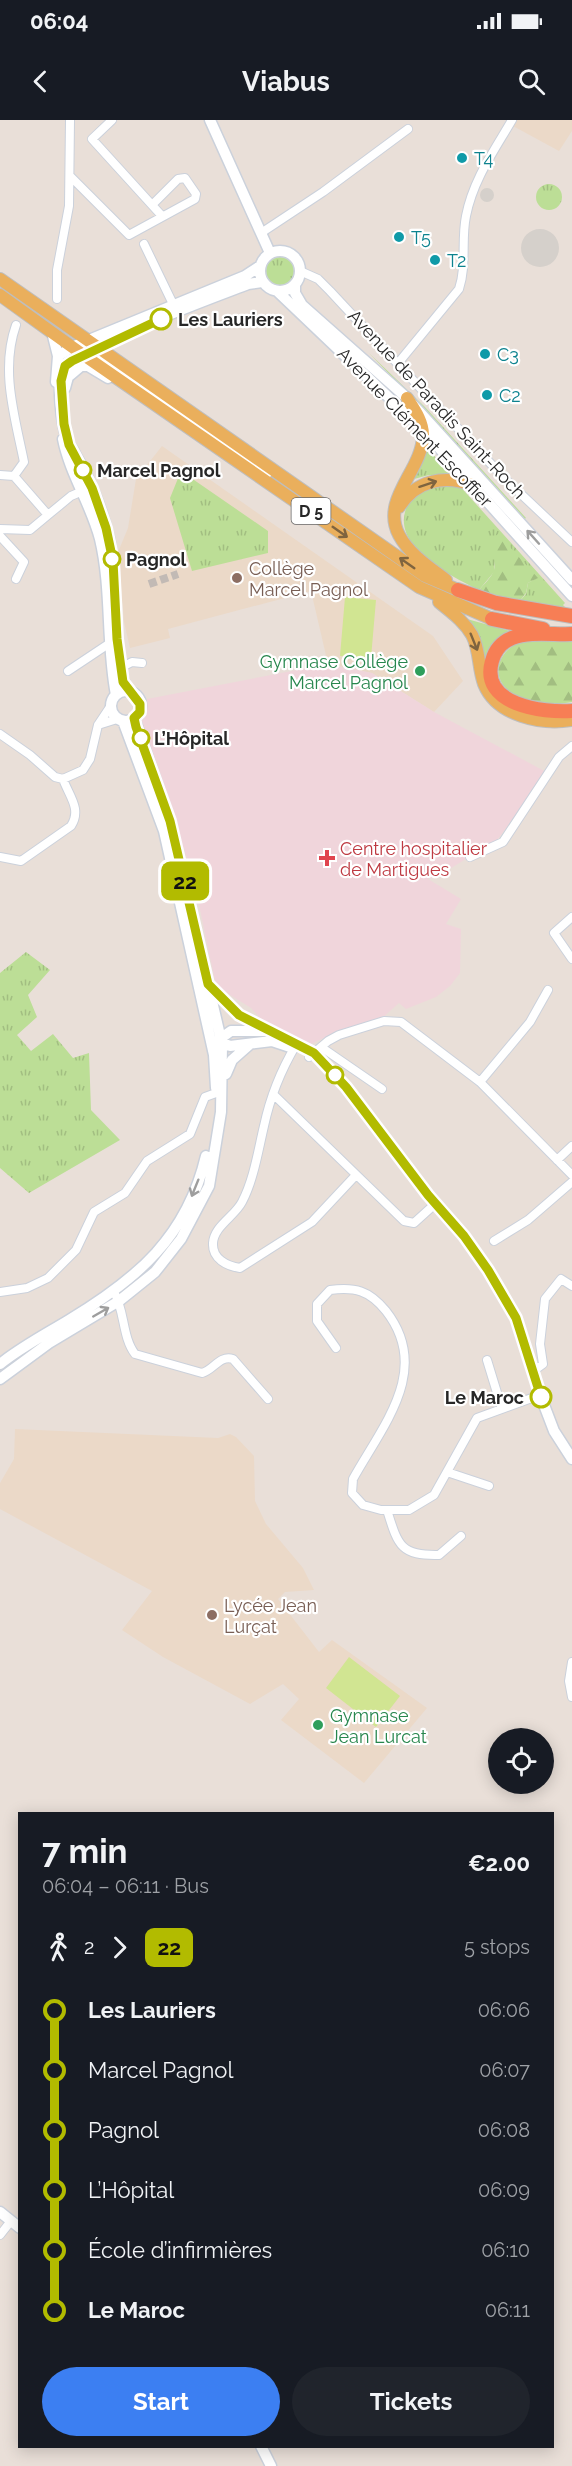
<!DOCTYPE html>
<meta charset="utf-8">
<style>
:root{--surface:#171b24;--page:#20242c;--text:#f1f3f6;--muted:#9ea1a6;--accent:#3c7ff2}
body{margin:0;font-family:Raleway,sans-serif;background:var(--page);color:var(--text);height:100vh;display:flex;flex-direction:column;font-size:22px;white-space:nowrap}
*{box-sizing:border-box;margin:0}
p{font-size:20px;color:var(--muted)}
.icon{flex:none;width:33px;height:33px;fill:none;stroke:currentColor;stroke-width:2;stroke-linecap:round;stroke-linejoin:round}
.map{position:relative;flex:1;overflow:hidden}
.sheet{position:absolute;left:18px;top:1692px;width:536px;height:636px;display:flex;flex-direction:column;background:var(--surface);border-radius:0px;box-shadow:0 3px 15px #0003}
.sheet>*{flex:none}
.badge{padding:0 12px;border-radius:9px;font-size:21px;line-height:39px}
.buttons{position:absolute;left:488px;top:1608px;display:grid;gap:12px}
.buttons a{display:grid;place-items:center;width:66px;height:66px;border-radius:50%;background:var(--surface);box-shadow:0 3px 15px #0003;font-size:30px}
.map>.badge{position:absolute;translate:-50% -50%;box-shadow:0 0 0 3px #fff}
.legs{display:flex;align-items:center;gap:9px;height:66px;padding:0 24px;font-size:20px}
.legs p{margin-inline-start:auto}
.summary{display:flex;align-items:center;justify-content:space-between;height:102px;padding:0 24px}
h1{font-size:33px;font-weight:700;line-height:45px}
.primary-button{display:flex;gap:12px;margin-top:auto;padding:12px 24px}
.primary-button a{flex:1;height:69px;border-radius:36px;background:var(--accent);color:#fff;font-size:24px;font-weight:700;line-height:69px;text-align:center}
.primary-button a+a{background:var(--page);color:var(--text)}
ul{padding:0 24px;list-style:none}
li{display:flex;align-items:center;gap:21px;height:60px;font-size:22px}
li i{display:grid;place-items:center;width:9px;height:100%;margin:0 8px;background:currentColor}
li i::after{content:'';width:15px;height:15px;margin:-8px;border:4px solid;border-radius:50%;background:var(--surface)}
li p{margin-inline-start:auto}
li:first-child i{background:linear-gradient(#0000 50%,currentColor 0)}
li:last-child i{background:linear-gradient(currentColor 50%,#0000 0)}
.status{display:flex;justify-content:space-between;align-items:center;height:42px;padding:0 30px;background:var(--surface);direction:ltr}
.status svg{height:16px;fill:currentColor}
header{display:flex;justify-content:space-between;align-items:center;height:78px;padding:0 24px;background:var(--surface);font-size:27px;font-weight:700}
.map>svg:first-child{display:block}
</style>
<div class="status"><b>06:04</b><svg viewBox="0 0 49 12"><path d="M0 12V9h3v3zM5 12V6h3v6zM10 12V3h3v9zM15 12V0h3v12zM26 1h20v11H26zM47 4h2v5h-2z"/></svg></div>
<header><svg class="icon" aria-label="back" viewBox="0 0 24 24"><path d="M15 5l-7 7 7 7"/></svg>Viabus<svg class="icon" aria-label="search" viewBox="0 0 24 24"><circle cx="10" cy="10" r="6"/><path d="M15 15l6 6"/></svg></header>
<div class="map">
<svg width="572" height="2346" viewBox="0 0 572 2346">
<defs>
<pattern id="grass-tufts" width="24" height="20" patternUnits="userSpaceOnUse" patternTransform="scale(1.5)"><rect width="24" height="20" fill="#bcde96"/><path d="M3 7l-1-3M5 7V3M7 7l1-3M15 17l-1-3M17 17v-4M19 17l1-3" fill="none" stroke="#a2be81"/></pattern>
<pattern id="forest-firs" width="22" height="20" patternUnits="userSpaceOnUse" patternTransform="scale(1.5)"><rect width="22" height="20" fill="#bcde96"/><path d="M5 1l3.5 6h-7zM16 11l3.5 6h-7z" fill="#a2be81"/></pattern>
</defs>
<rect width="100%" height="100%" fill="#e9dfd8"/>
<path fill="#ebd9c8" d="M516,0H572V11L559,31L513,6Z
M162,326L433,516L463,561L434,592L372,553L328,544L311,471L168,509L170,518L130,528L124,502L118,432L128,408L136,359Z
M15,1309L218,1318L230,1314L236,1317L254,1336L255,1381L266,1404L303,1448L314,1470L285,1472L278,1479L319,1532L332,1520L427,1588L364,1663L281,1600L299,1579L283,1564L250,1584L163,1537L122,1510L152,1471L0,1389V1363L14,1339Z"/>
<path fill="#f0d5db" d="M328,544L372,553L434,592L548,653L497,720L438,756L428,759L461,779L446,804L461,809L460,853L450,866L436,877L406,889L399,883L380,900L341,910L311,924L267,905L251,888L216,866L193,756L141,604L147,579Z"/>
<path fill="url(#grass-tufts)" d="M536 77a13 13 0 1 1 26 0a13 13 0 1 1-26 0Z
M266 151a14 14 0 1 1 28 0a14 14 0 1 1-28 0Z
M369,233L424,286L526,398L523,400L419,285Z
M427,329L429,330L451,355H429L414,359Z
M181,351L268,411V433L192,451L170,378Z
M458,364L565,483L563,485L566,488L519,482L526,474L528,463L537,458L495,441L494,452L479,470C452,457 395,429 405,392C411,368 436,367 458,364Z
M467,499L514,512L485,544Z
M26,832L50,850L28,875L37,897L17,915L31,931L53,914L73,938L89,933L91,990L120,1020L29,1073L0,1048V853Z"/>
<path fill="url(#forest-firs)" d="M498,414L538,458L528,463L526,473L519,482L479,470C484,464 492,457 494,450C499,434 483,427 498,414Z
M522,521H572V582C552,586 525,584 509,571C488,553 501,529 522,521Z"/>
<path fill="#d1e592" d="M345,477L376,480L371,538L340,536Z
M349,1537L400,1576L376,1607L326,1568Z"/>
<path fill="#d5d0cb" d="M480 75a7 7 0 1 1 14 0a7 7 0 1 1-14 0Z
M521 128a19 19 0 1 1 38 0a19 19 0 1 1-38 0Z"/>
<g fill="none" stroke-linecap="round" stroke-linejoin="round">
<path stroke="#c2bab5" stroke-width="8" stroke-dasharray="8 4" stroke-linecap="butt" d="M149,464L178,454"/>
<defs>
<path id="street" d="M112,0L92,19L162,96
M70,56L129,115L195,79L196,74L185,58L178,59L152,85
M261,113L323,72L408,9
M144,124L173,184
M300,151L318,159L330,171L505,359L572,422
M57,179V150L69,86L70,0
M399,242L459,169C467,145 461,120 466,96C473,60 494,31 512,0
M0,355L14,356L24,342C15,297 0,250 16,205
M14,356L48,395L71,376L85,370
M0,409L30,410L48,395
M0,416L24,442L16,459
M120,548L132,542L142,543
M68,551L113,521
M98,605L117,599
M0,614L30,635L55,657L63,659L83,650L90,639L98,605L110,587
M0,737L21,741L71,706C82,689 69,676 63,659
M470,737L503,722L559,637L572,626
M572,797L554,813L572,839
M296,925C281,950 270,978 264,1006C258,1031 254,1059 242,1082C235,1096 214,1106 213,1123C212,1139 227,1146 240,1148L312,1102L356,1055
M321,927L382,969
M309,937L328,921L339,915L384,901L401,902L480,962L572,1055
M480,962L530,902L548,870
M273,974L404,1101L414,1103L435,1084
M557,1040L572,1026
M494,1121L528,1100L572,1062
M0,1172L27,1168L48,1158L76,1130L94,1092L125,1073L147,1041L190,1014L205,977L216,973
M114,1172C125,1191 122,1217 135,1234L202,1253C214,1250 219,1235 233,1239L268,1279
M336,1228L317,1201V1184L330,1170C355,1167 369,1170 386,1191C432,1250 383,1305 353,1359L352,1373L363,1385L381,1390H409L434,1375L477,1298L540,1275
M487,1240L502,1289
M532,1252L543,1244L540,1224L545,1179L561,1159L572,1166
M447,1352L489,1366
M387,1390C398,1425 400,1436 439,1435L461,1416
M572,1542L569,1561L572,1577
M0,2115L11,2101"/>
<path id="secondary" d="M210,0L270,133
M260 151a20 20 0 1 1 40 0a20 20 0 1 1-40 0Z
M295,164V173L302,185L407,278L572,460
M277,171L423,310L572,476
M52,212L58,236L56,262
M79,224L267,353
M58,236L72,227L245,156L260,146
M65,268L68,257L81,246H88L108,258
M63,319C70,354 91,384 100,419C112,469 106,523 116,575
M111 586a15 15 0 1 1 30 0a15 15 0 1 1-30 0Z
M128,571C108,532 119,464 109,418C102,390 90,359 75,334C73,329 70,327 68,322C62,306 55,260 65,246C80,226 217,176 248,164L262,162
M123,601L164,711L214,935L216,968
M210,867L239,895L314,933L346,967L428,1075L464,1116L488,1150L516,1198L541,1277L554,1311L572,1339
M217,921L231,911H264
M219,921L230,926L272,921L293,928
M226,954L232,940L249,925
M0,1244C21,1227 46,1214 69,1200C137,1159 187,1117 206,1036
M0,1259L49,1223L119,1181L155,1152L181,1119L209,1066L221,992L222,924L170,701L134,598
M0,2092L20,2108
M261,2326L271,2346"/>
<path id="primary" d="M0,159L425,456L458,470
M0,175L82,234L419,467L492,499
M407,278C414,289 423,301 423,315C423,350 380,379 399,415C409,434 429,447 446,460
M399,387C415,361 444,354 472,365
M439,482C451,492 464,501 472,515C480,530 478,548 484,564C497,596 541,605 572,600"/>
<path id="highway" d="M458,470L496,483L572,496
M492,499L543,509
M572,514C554,515 529,511 512,518C502,522 495,530 492,541C479,585 543,593 572,591"/>
</defs>
<use href="#street" stroke="#cbd1db" stroke-width="10"/>
<use href="#secondary" stroke="#cbd1db" stroke-width="13"/>
<use href="#primary" stroke="#bebebe" stroke-width="14"/>
<use href="#highway" stroke="#bebebe" stroke-width="16"/>
<use href="#street" stroke="#fff" stroke-width="8"/>
<use href="#secondary" stroke="#fff" stroke-width="10"/>
<use href="#primary" stroke="#eaaf5c" stroke-width="12"/>
<use href="#highway" stroke="#f77e55" stroke-width="14"/>
</g>
<defs><path id="oneway-shaft" d="M-6 0H5M1.5-3L5.5 0L1.5 3" fill="none" stroke-width="1.6" stroke-linecap="round" stroke-linejoin="round" transform="scale(1.5)"/></defs>
<g stroke="#7f643f">
<use href="#oneway-shaft" transform="translate(428 364) rotate(-18)"/>
<use href="#oneway-shaft" transform="translate(340 412) rotate(35)"/>
<use href="#oneway-shaft" transform="translate(407 443) rotate(-145)"/>
<use href="#oneway-shaft" transform="translate(474 522) rotate(68)"/>
</g>
<g stroke="#9e9e9e">
<use href="#oneway-shaft" transform="translate(533 417) rotate(-132)"/>
<use href="#oneway-shaft" transform="translate(195 1068) rotate(112)"/>
<use href="#oneway-shaft" transform="translate(101 1192) rotate(-30)"/>
</g>
<g fill="none" stroke-linecap="round" stroke-linejoin="round">
<defs>
<path id="line-1" d="M161,199L72,241L65,246L61,261L64,304L69,325L92,368L106,408L113,441L117,519L123,562L140,584V592L134,598L136,607L170,701L208,864L239,895L314,933L346,967L428,1075L464,1116L488,1150L516,1198L541,1277"/>
</defs>
<use href="#line-1" stroke="#fff" stroke-width="14"/>
<use href="#line-1" stroke="#b2bb00" stroke-width="9"/>
</g>
<g fill="#0f9aa8" stroke="#fff" stroke-width="2">
<circle cx="462" cy="38" r="6"/>
<circle cx="399" cy="117" r="6"/>
<circle cx="435" cy="140" r="6"/>
<circle cx="485" cy="234" r="6"/>
<circle cx="487" cy="275" r="6"/>
</g>
<g fill="#fff" stroke="#b2bb00" stroke-width="3">
<circle cx="161" cy="199" r="10"/>
<circle cx="83" cy="350" r="8"/>
<circle cx="112" cy="439" r="8"/>
<circle cx="141" cy="618" r="8"/>
<circle cx="335" cy="955" r="8"/>
<circle cx="541" cy="1277" r="10"/>
</g>
<g fill="#8d6e63" stroke="#fff" stroke-width="2">
<circle cx="237" cy="458" r="6"/>
<circle cx="212" cy="1495" r="6"/>
</g>
<g fill="#2e9e5b" stroke="#fff" stroke-width="2">
<circle cx="420" cy="551" r="6"/>
<circle cx="318" cy="1605" r="6"/>
</g>
<path fill="#e0444e" stroke="#fff" stroke-width="2" d="M324 729h6v6h6v6h-6v6h-6v-6h-6v-6h6z"/>
<g text-anchor="middle" dominant-baseline="central" stroke-width="4.5" stroke-linejoin="round" paint-order="stroke">
<rect fill="#fff" stroke="#686868" stroke-width="1.5" x="291.5" y="378" width="39" height="26" rx="4.5"/>
<g font-size="16" font-weight="bold" fill="#272727">
<text x="311" y="391">D 5</text>
</g>
<g font-size="18" fill="#0d838f" stroke="#fff" text-anchor="start">
<text x="474" y="38">T4</text>
<text x="411" y="117">T5</text>
<text x="447" y="140">T2</text>
<text x="497" y="234">C3</text>
<text x="499" y="275">C2</text>
</g>
<g font-size="18" font-weight="bold" fill="#272727" stroke="#fff" text-anchor="start">
<text x="178" y="199">Les Lauriers</text>
<text x="97" y="350">Marcel Pagnol</text>
<text x="126" y="439">Pagnol</text>
<text x="154" y="618">L’Hôpital</text>
<text x="524" y="1277" text-anchor="end">Le Maroc</text>
</g>
<g font-size="18" fill="#272727" stroke="#fff">
<text transform="translate(437 284) rotate(47)">Avenue de Paradis Saint-Roch</text>
<text transform="translate(415 307) rotate(46)">Avenue Clément Escoffier</text>
</g>
<g font-size="18" fill="#785e54" stroke="#fff" text-anchor="start">
<text x="249" y="448">Collège<tspan x="249" dy="21">Marcel Pagnol</tspan></text>
<text x="224" y="1485">Lycée Jean<tspan x="224" dy="21">Lurçat</tspan></text>
</g>
<g font-size="18" fill="#27864d" stroke="#fff" text-anchor="end">
<text x="408" y="541">Gymnase Collège<tspan x="408" dy="21">Marcel Pagnol</tspan></text>
<text x="330" y="1595" text-anchor="start">Gymnase<tspan x="330" dy="21">Jean Lurcat</tspan></text>
</g>
<g font-size="18" fill="#be3a42" stroke="#fff" text-anchor="start">
<text x="340" y="728">Centre hospitalier<tspan x="340" dy="21">de Martigues</tspan></text>
</g>
</g>
</svg>
<div class="buttons">
<a><svg class="icon" aria-label="locate" viewBox="0 0 24 24"><circle cx="12" cy="12" r="6"/><path d="M12 2v4M12 18v4M2 12h4M18 12h4"/></svg></a>
</div>
<b class="badge" style="left:185px;top:761px;background:#b2bb00;color:#111">22</b>
<section class="sheet">
<div class="summary"><div><h1>7 min</h1><p>06:04 – 06:11 · Bus</p></div><b>€2.00</b></div>
<div class="legs"><svg class="icon" aria-label="walk" viewBox="0 0 24 24"><circle cx="13" cy="4" r="2"/><path d="M13 8l-2 6 4 7M11 14l-3 7M7 12l3-4h3l4 4"/></svg>2<svg class="icon" aria-label="forward" viewBox="0 0 24 24"><path d="M9 5l7 7-7 7"/></svg><b class="badge" style="background:#b2bb00;color:#111">22</b><p>5 stops</p></div>
<ul>
<li><i style="color:#b2bb00"></i><b>Les Lauriers</b><p>06:06</p></li>
<li><i style="color:#b2bb00"></i><span>Marcel Pagnol</span><p>06:07</p></li>
<li><i style="color:#b2bb00"></i><span>Pagnol</span><p>06:08</p></li>
<li><i style="color:#b2bb00"></i><span>L’Hôpital</span><p>06:09</p></li>
<li><i style="color:#b2bb00"></i><span>École d’infirmières</span><p>06:10</p></li>
<li><i style="color:#b2bb00"></i><b>Le Maroc</b><p>06:11</p></li>
</ul>
<div class="primary-button"><a>Start</a><a>Tickets</a></div>
</section>
</div>
